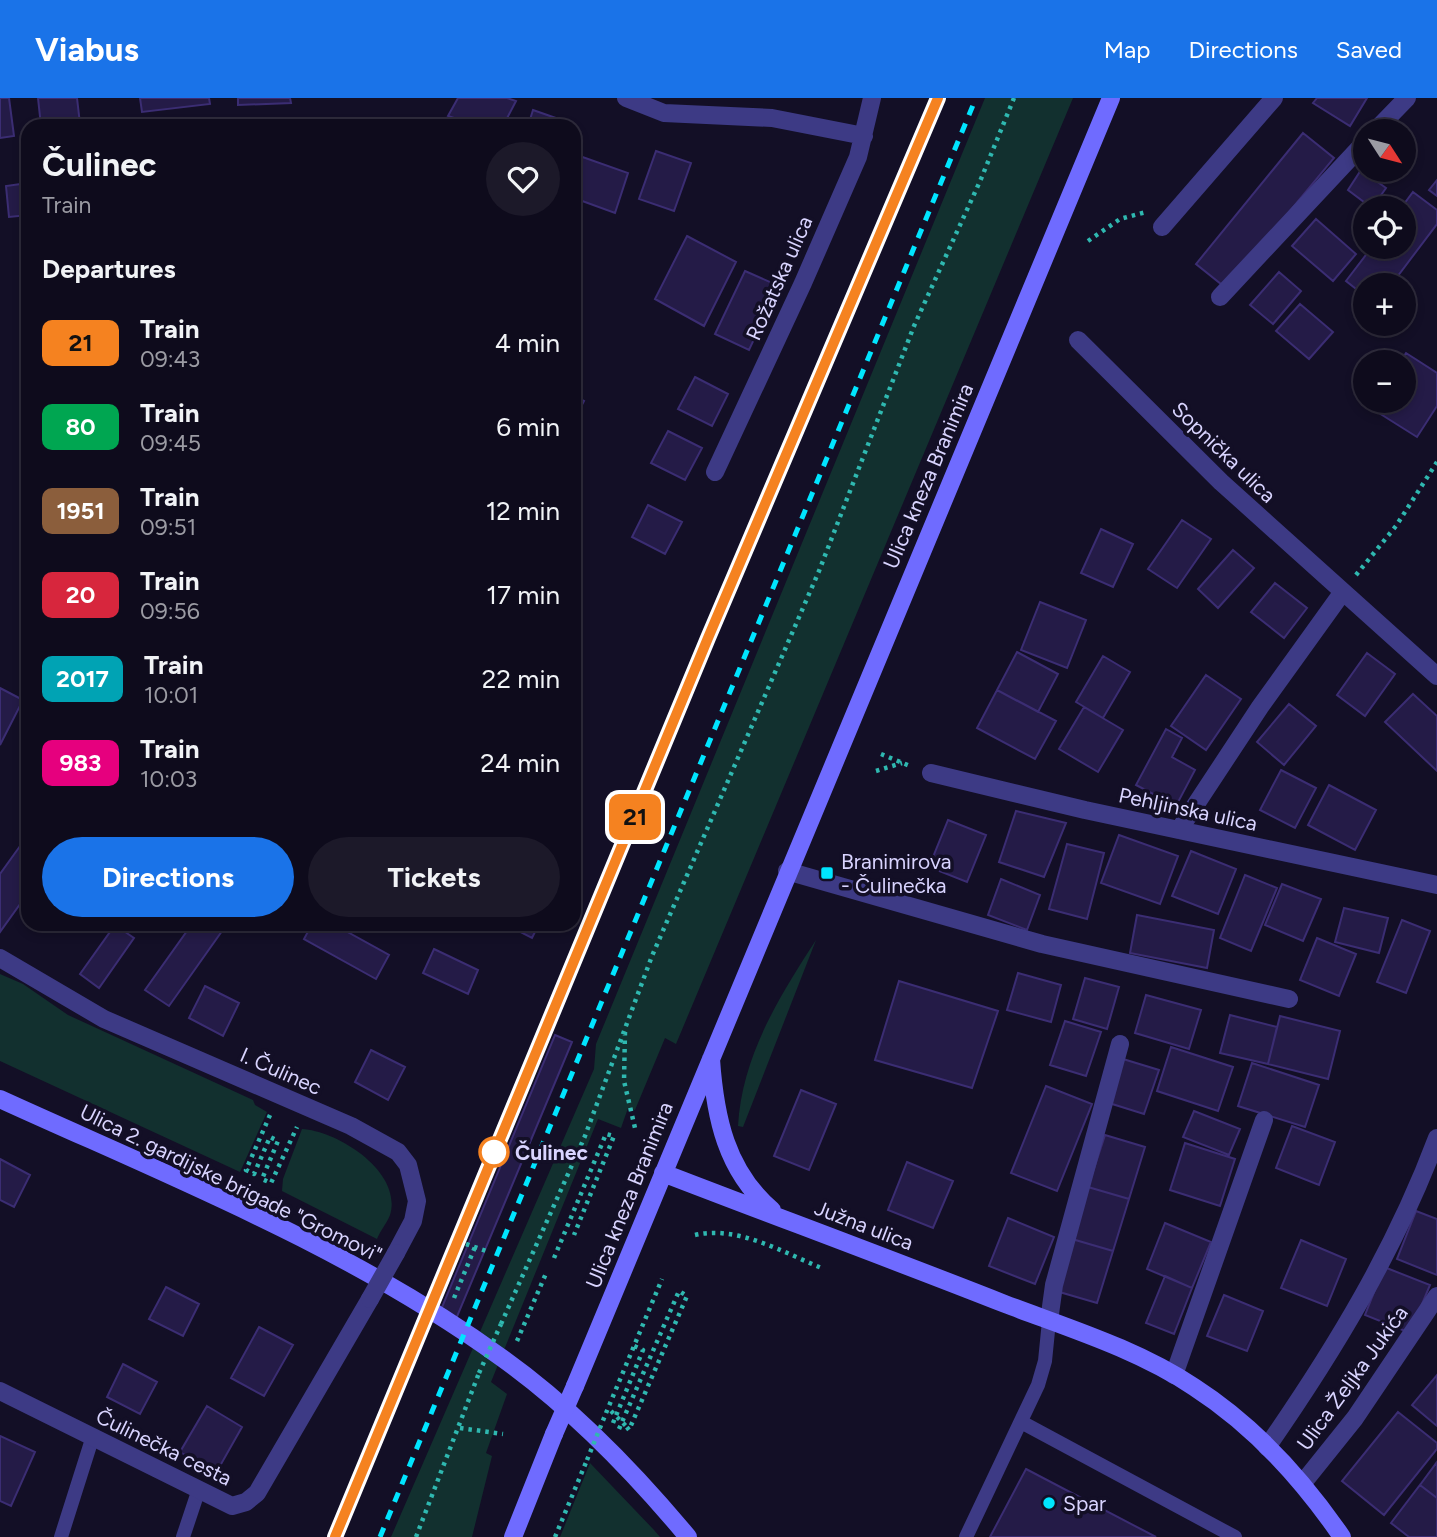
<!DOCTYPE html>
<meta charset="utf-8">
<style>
:root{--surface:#0e0b1c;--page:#1c1929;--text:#f1f3f6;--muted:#9b9ba3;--line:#2e2b3b;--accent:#1a73e8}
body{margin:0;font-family:Figtree,sans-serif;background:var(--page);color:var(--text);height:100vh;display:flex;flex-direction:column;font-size:26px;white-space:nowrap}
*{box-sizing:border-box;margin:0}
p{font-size:23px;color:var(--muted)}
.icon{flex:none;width:38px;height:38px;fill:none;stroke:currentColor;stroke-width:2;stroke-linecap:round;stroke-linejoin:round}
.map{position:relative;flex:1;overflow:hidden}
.sheet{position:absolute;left:21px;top:21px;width:560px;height:812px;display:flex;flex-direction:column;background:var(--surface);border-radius:21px;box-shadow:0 4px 10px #0003,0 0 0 2px var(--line)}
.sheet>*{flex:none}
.badge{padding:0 14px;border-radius:10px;font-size:24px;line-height:46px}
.needle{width:46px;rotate:126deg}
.buttons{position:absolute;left:1353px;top:21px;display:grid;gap:14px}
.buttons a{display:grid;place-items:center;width:63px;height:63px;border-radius:50%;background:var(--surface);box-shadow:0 4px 10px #0003,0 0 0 2px var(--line);font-size:35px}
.map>.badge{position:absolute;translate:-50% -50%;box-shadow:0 0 0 4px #fff}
h2{padding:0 21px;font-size:26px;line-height:63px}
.round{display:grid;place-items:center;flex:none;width:74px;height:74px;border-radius:37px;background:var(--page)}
.head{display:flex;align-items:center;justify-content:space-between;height:119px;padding:0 21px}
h1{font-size:33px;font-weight:700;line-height:52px}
.primary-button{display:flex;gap:14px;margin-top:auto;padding:14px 21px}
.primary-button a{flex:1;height:80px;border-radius:42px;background:var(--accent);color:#fff;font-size:28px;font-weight:700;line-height:80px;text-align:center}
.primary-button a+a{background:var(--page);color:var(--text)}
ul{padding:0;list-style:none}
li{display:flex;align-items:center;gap:21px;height:84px;padding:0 21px}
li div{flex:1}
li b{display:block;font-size:26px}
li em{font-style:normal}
li .badge{min-width:77px;font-weight:700;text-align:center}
header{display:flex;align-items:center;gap:42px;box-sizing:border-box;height:98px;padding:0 35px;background:var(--accent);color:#fff}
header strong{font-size:33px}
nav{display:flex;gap:38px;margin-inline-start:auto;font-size:24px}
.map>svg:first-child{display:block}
</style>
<header>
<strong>Viabus</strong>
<nav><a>Map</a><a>Directions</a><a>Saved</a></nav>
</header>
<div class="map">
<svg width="1437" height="1439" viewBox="0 0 1437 1439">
<rect width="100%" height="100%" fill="#130f26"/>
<path fill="#12302f" d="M985,0H1073L676,946L665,940L635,1012L628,1010L621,1030L598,1021L491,1284L507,1296L486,1355L492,1358L472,1439H391L594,971L596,946Z
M816,842L743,1029L738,1028C742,958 779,899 816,842Z
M0,876L23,886L68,917L253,1002L255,1007L267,1014L240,1074L0,963Z
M302,1031C338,1033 403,1074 390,1117C387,1125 380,1133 377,1141L282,1093L283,1081Z
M590,1365L654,1432L660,1439H560Z"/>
<path fill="#241b47" stroke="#3b2d73" stroke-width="2" d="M0,0H9L14,38L0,40Z
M38,0H77L80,26L41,28Z
M140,0H209L210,6L142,14Z
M238,0H290L291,5L238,7Z
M458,0H507L516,3L503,28H478L448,18Z
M1317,0H1367L1350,28L1313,5Z
M533,12L573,26V28H528Z
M1303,35L1334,60L1226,190L1196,166Z
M656,53L691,65L674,113L639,101Z
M574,56L628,75L615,115L574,100Z
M1361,72L1386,90L1372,110L1348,92Z
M1437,82V98L1429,92Z
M28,85V117L9,119L6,88Z
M1413,94L1437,112V126L1391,187H1365V198L1346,183L1372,149H1404L1401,110Z
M1316,121L1356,156L1333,183L1292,148Z
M687,138L736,164L704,228L655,201Z
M745,173L779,188L749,252L715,236Z
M1279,174L1301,193L1273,226L1250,207Z
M1300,206L1333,234L1309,261L1276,233Z
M1406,255L1437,275V308L1417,339L1371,310L1376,303H1404V264H1400Z
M695,279L728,296L712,328L678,311Z
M574,298L584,303L574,322Z
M668,333L702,350L685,382L651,365Z
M648,407L682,424L665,456L632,439Z
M1182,422L1211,441L1177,490L1148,471Z
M1101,431L1133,446L1113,489L1081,475Z
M1233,452L1254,470L1218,510L1198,491Z
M1275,485L1307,510L1284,540L1251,514Z
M1040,504L1086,522L1067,570L1021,552Z
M1017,554L1058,576L1038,614L997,592Z
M1367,555L1395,576L1365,618L1337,597Z
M1103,558L1130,574L1103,620L1076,604Z
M1206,577L1241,601L1206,652L1171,628Z
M0,590L23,602L0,647Z
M997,592L1056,623L1035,661L977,630Z
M1413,596L1437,618V673L1385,624Z
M1289,606L1316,628L1284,667L1257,644Z
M1084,609L1123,632L1098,674L1059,651Z
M1166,631L1182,640L1172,659L1195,672L1176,708L1136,687Z
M1281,672L1316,690L1295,730L1260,712Z
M1329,687L1376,712L1355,752L1308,727Z
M1016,713L1066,725L1044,779L999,764Z
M948,722L986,737L967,784L929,769Z
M28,737V795L0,834V776Z
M1119,737L1178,758L1160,806L1101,785Z
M1067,746L1104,755L1087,821L1049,811Z
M1191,753L1236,771L1218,816L1172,798Z
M1245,777L1277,790L1251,853L1220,840Z
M1001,781L1040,797L1027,832L988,817Z
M1282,786L1321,801L1303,843L1265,827Z
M1344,810L1388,820L1379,855L1335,844Z
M1137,817L1214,832L1207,870L1130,855Z
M1402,822L1430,833L1406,895L1377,884Z
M192,826H227L169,908L145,892Z
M312,826H333L389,857L376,881L304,841Z
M505,826H539L532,840Z
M115,827L134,840L99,890L80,876Z
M1317,840L1356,856L1339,898L1300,882Z
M434,851L478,872L468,896L423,875Z
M1018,875L1061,887L1051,924L1007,912Z
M1085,880L1119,889L1107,931L1073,921Z
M899,883L998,913L972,990L875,962Z
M205,888L239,905L223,938L189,920Z
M1146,897L1201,912L1189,951L1135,935Z
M1230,917L1277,929L1268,966L1220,955Z
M1280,918L1340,933L1328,981L1268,966Z
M1065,923L1101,934L1086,978L1050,967Z
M555,937L572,944L456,1221L440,1214Z
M1171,949L1233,969L1218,1013L1157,993Z
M371,952L405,969L388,1002L355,984Z
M1123,961L1159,972L1144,1016L1109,1005Z
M1252,965L1319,987L1305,1029L1238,1008Z
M1046,988L1092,1006L1057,1093L1011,1075Z
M801,992L836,1006L809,1072L774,1058Z
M1194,1013L1240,1031L1229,1057L1183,1039Z
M1292,1028L1335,1044L1319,1087L1276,1070Z
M1105,1037L1145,1049L1129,1101L1088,1089Z
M1185,1045L1235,1061L1220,1108L1170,1092Z
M0,1061L30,1077L14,1109L0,1102Z
M907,1064L953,1083L933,1130L888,1112Z
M1088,1089L1129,1101L1113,1153L1072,1141Z
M1416,1113L1437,1121V1177L1397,1161Z
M1008,1120L1054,1139L1035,1186L989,1168Z
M1165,1125L1211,1144L1192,1190L1147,1171Z
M1072,1141L1113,1153L1097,1205L1056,1193Z
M1301,1142L1346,1161L1327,1208L1281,1190Z
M1384,1169L1430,1187L1410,1235L1365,1217Z
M1165,1178L1192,1190L1174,1236L1146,1225Z
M166,1189L199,1206L183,1238L149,1221Z
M1224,1197L1263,1213L1247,1253L1207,1238Z
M259,1229L293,1247L264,1298L231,1280Z
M123,1266L157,1284L140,1316L107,1299Z
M1437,1277V1328L1412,1307Z
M207,1308L242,1329L216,1375L180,1354Z
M1398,1314L1437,1345V1351L1384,1417L1342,1383Z
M0,1338L35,1354L11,1408L0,1403Z
M1437,1364V1400L1420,1387Z
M1026,1371L1156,1439H990Z
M1420,1387L1437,1400V1439H1409L1391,1425Z"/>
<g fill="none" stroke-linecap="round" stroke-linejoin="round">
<path stroke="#2fb8b0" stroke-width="4.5" stroke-dasharray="3.5 5" stroke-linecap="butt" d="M1088,143L1120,121L1146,114
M1356,477L1396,428L1437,364
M881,656L910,668
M876,673L902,665
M625,934L624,983L635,1030
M270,1017L246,1072L254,1076L270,1039L278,1043L262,1081L271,1085L297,1029
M695,1137C738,1127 784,1155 824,1171
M466,1146L489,1154
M554,1160L606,1036L614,1038L574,1137
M454,1200L475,1149
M501,1226L585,1038L652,858L819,473L914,228L981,81L1014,0
M517,1243L547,1173
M606,1315L662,1181
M613,1325L643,1252L632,1247
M460,1330L503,1336
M619,1331L679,1193L687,1198L629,1332L626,1328
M416,1439L479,1275
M555,1439L587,1362"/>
<path stroke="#3d3a85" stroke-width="14" d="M1023,1325L1235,1439
M61,1439L93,1338
M183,1439L199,1391
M966,1439L1038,1287L1045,1263L1049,1223"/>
<path stroke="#3d3a85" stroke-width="18" d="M626,0L664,15L772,20L864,38
M1375,33L1407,0
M1162,129L1274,0
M1220,199L1365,44
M1078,242L1221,384L1437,578
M715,374L803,185L858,59L872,0
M931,675L1085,712L1437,787
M1179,732L1260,609L1342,495
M787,773L1042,846L1289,901
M0,860L104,921L351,1028L398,1054L408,1067L417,1103L413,1123L396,1155
M1049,1223L1054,1187L1120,946
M1174,1277L1264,1022
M0,1293L232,1408L246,1404L257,1395L370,1201
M1267,1349C1335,1251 1395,1152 1437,1040
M1302,1386L1355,1320L1437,1198"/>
<path stroke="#6f6bff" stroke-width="18" d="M711,961C715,1019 726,1073 772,1112
M0,1001C171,1079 349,1149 502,1260C572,1310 633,1373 688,1439
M663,1075C777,1119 891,1161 1005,1206C1068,1230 1137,1251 1194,1289C1253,1327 1303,1382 1342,1439
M575,1288L1111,0
M513,1439L554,1336"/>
<path stroke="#00e5ff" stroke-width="5" stroke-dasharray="10 9" stroke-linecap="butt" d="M335,1439L708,540L938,0
M380,1439L976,0"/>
<path stroke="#2fb8b0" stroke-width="4.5" stroke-dasharray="3.5 5" stroke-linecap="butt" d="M479,1275L501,1226
M611,1313L626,1328
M587,1362L606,1315"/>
<path stroke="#3d3a85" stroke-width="18" d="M370,1201L396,1155"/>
<path stroke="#6f6bff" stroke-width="18" d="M554,1336L575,1288"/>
</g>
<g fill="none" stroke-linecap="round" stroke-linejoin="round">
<defs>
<path id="line" d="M335,1439L708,540L938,0"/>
</defs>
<use href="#line" stroke="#fff" stroke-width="16"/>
<use href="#line" stroke="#f58220" stroke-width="10"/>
</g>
<g fill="#00e5ff" stroke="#130f26" stroke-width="2.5">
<rect x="820" y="768" width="14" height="14" rx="3.5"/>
<circle cx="1049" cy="1405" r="7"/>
</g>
<circle fill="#fff" stroke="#f58220" stroke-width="3.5" cx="494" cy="1054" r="14"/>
<g text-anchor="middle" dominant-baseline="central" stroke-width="7" stroke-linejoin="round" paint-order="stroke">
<g font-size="21" fill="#d9d4ff" stroke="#130f26">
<text transform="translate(779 180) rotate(-66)">Rožatska ulica</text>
<text transform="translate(1224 354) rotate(44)">Sopnička ulica</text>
<text transform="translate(928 378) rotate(-67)">Ulica kneza Branimira</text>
<text transform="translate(1188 711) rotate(12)">Pehljinska ulica</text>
<text transform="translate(281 973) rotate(24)">I. Čulinec</text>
<text transform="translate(231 1085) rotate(26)">Ulica 2. gardijske brigade "Gromovi"</text>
<text transform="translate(629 1097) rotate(-68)">Ulica kneza Branimira</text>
<text transform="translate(864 1127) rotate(21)">Južna ulica</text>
<text transform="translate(1352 1280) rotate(-54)">Ulica Željka Jukića</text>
<text transform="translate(164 1349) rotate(26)">Čulinečka cesta</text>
</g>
<g font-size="21" fill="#d9d4ff" stroke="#130f26" text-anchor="start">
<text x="841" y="763">Branimirova<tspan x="841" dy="24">- Čulinečka</tspan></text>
<text x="1063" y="1405">Spar</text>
</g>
<g font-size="21" font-weight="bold" fill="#d9d4ff" stroke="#130f26" text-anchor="start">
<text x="515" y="1054">Čulinec</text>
</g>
</g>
</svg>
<div class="buttons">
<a><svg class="needle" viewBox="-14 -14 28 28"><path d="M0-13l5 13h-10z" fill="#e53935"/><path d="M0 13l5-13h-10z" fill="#9b9ba3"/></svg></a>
<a><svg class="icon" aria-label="locate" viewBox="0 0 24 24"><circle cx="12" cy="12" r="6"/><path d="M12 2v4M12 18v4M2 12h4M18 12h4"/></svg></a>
<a>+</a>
<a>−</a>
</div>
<b class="badge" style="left:635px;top:719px;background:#f58220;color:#111">21</b>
<section class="sheet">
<div class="head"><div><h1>Čulinec</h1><p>Train</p></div><a class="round"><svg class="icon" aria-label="heart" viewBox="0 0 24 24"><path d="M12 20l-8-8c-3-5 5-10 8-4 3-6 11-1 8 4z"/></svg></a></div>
<h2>Departures</h2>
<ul>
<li><span class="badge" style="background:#f58220;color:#111">21</span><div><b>Train</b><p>09:43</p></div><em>4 min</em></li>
<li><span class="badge" style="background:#00a651;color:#fff">80</span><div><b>Train</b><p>09:45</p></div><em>6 min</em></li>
<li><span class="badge" style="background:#8b5e3c;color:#fff">1951</span><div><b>Train</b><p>09:51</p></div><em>12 min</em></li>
<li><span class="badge" style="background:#d7263d;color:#fff">20</span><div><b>Train</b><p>09:56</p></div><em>17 min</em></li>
<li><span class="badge" style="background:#00a3b4;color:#fff">2017</span><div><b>Train</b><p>10:01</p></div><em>22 min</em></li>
<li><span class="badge" style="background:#e6007e;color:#fff">983</span><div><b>Train</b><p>10:03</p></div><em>24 min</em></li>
</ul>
<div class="primary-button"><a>Directions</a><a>Tickets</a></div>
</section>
</div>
